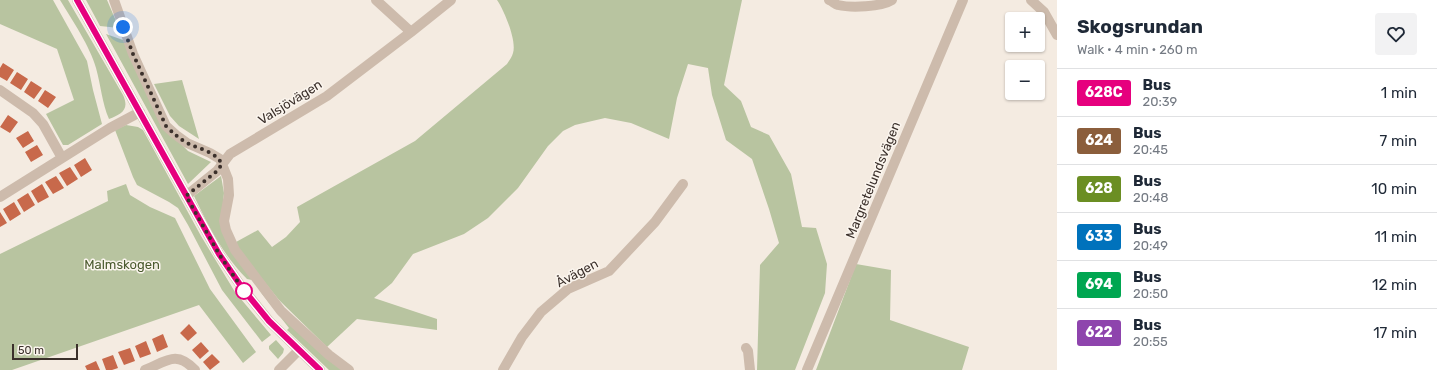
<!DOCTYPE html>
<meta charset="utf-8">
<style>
:root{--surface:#fff;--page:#f2f2f3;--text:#1f2937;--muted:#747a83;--line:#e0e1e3}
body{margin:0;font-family:Rubik,sans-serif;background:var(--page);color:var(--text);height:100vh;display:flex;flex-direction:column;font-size:15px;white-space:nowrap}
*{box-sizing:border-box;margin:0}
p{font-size:13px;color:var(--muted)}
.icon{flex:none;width:22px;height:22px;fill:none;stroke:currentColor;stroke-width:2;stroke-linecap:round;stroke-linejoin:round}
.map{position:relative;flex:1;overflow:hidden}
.panel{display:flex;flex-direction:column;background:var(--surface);width:380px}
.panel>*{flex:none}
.badge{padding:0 8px;border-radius:3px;font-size:14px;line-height:26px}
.fabs{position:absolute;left:1005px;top:12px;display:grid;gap:8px}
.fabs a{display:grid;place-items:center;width:40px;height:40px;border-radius:4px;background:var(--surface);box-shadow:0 1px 3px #0004;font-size:20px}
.scale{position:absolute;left:12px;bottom:10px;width:66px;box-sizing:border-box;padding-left:4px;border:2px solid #3b302b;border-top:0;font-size:11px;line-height:14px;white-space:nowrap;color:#3b302b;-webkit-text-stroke:3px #fbf5ee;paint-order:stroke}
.you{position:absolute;width:20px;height:20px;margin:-10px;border:3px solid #fff;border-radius:50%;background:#1a73e8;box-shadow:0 0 0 6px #1a73e833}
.map>.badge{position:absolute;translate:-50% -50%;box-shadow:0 0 0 2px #fff}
.round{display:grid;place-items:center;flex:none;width:42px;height:42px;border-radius:4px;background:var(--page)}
.headline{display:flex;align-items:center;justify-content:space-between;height:68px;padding:0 20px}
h1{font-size:19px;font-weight:700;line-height:30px}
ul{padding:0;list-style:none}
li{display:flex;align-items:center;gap:12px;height:48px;padding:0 20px;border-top:1px solid var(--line)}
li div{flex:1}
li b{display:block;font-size:15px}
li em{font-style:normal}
li .badge{min-width:44px;font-weight:700;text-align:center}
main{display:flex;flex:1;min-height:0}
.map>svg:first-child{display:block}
</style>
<main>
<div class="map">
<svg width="1057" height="370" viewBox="0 0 1057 370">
<rect width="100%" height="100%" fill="#f4ebe1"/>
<path fill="#b8c4a0" d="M0,0H53L87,61L93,90L102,124L68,145H63L46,114L74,100L57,49L0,24Z
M60,0H68L123,95C130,110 121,114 109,119C102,103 101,86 96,68C90,46 72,20 60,0Z
M86,0H107L119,28L100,26Z
M497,0H742L724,85L741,101L751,127L769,135L791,174L802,227L816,228L827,264L825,293L795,370H757L760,265L779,243L769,209L752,159L726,140L712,95L708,68L688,64L677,98L669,139L631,123L605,118L575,125L563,131L548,146L518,188L488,218L464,234L413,254L392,283L374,298L437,319V330L357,319L327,347L279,300L241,253L236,242L258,230L272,247L286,237L300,222L297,207L415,141L507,64C509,61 512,57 513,53C517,41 504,10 497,0Z
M106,34L123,40L165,127L188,151L211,162L188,184Z
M182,80L199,139L179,126L170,116L154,84Z
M126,125L138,127L143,130L201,236L235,292L271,335L262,342L222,290L188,225L178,208L169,202L137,185L133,177L115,130Z
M221,176L224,193L221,225L252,280L247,279C223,255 209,227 194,196Z
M126,184L130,195L150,207L175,218L210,289L256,352L243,363L199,305L12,370H0V254L108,201L107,191Z
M856,264L891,270L890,320L969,347L962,370H816Z
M259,290L343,370H329L287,330L289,328Z
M276,340L284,349L283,353L278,359L269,349V346Z"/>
<path fill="#c8694b" d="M3,63L14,70L7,81L0,77V68Z
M17,72L28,79L21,90L10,83Z
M31,81L42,88L34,99L24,92Z
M45,90L56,97L48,108L38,101Z
M8,115L18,122L10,133L0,127Z
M28,131L34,141L23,148L16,138Z
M37,145L43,155L31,162L25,152Z
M85,158L92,170L81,177L74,165Z
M70,167L78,179L67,186L59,173Z
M56,176L64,188L53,194L45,182Z
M42,184L49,197L38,203L31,191Z
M28,193L35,205L24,212L17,200Z
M14,202L21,214L10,221L3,209Z
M0,212L7,223L0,227Z
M189,324L197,333L188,341L180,333Z
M163,334L168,347L157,352L152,339Z
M146,341L151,354L140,358L135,346Z
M201,342L209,351L200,359L192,350Z
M130,348L135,361L124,365L118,352Z
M212,354L220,362L210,370L203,362Z
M113,355L118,368L112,370H106L102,359Z
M96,361L100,370H87L85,366Z"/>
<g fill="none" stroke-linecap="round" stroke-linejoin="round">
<path stroke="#cdbbac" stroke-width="10" d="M77,0L219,254L243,289L269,321L320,370
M114,0L133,54L166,126L176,135L187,143L210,153L220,159L228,179L229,195L224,221L226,230L235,250L281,311L329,355L349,370
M376,0L411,32
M829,0C832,1 835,4 838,5C851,8 881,7 892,0
M1031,0L1044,12L1057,35
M0,90L33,113L43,124L62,158
M186,196L217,171L230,154L327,96L411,32L451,0
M0,197L110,128L140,112
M746,348L748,351L750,370
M145,370C167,361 176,350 195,370
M279,370L298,351
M503,370L522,337L541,312L568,289L609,271L655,222L683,184
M807,370L963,0"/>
</g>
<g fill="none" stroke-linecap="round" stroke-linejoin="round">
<defs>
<path id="line" d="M77,0L219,254L243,289L269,321L320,370"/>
</defs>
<use href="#line" stroke="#fff" stroke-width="9"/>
<use href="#line" stroke="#e6007e" stroke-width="6"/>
<path stroke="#3b302b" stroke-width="4" stroke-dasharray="0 7.2" d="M123,27L133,54L166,126C173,133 179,138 187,143C199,149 215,151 222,164L217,171L186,196L219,254L244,291"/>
</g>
<circle fill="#fff" stroke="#e6007e" stroke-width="2" cx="244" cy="291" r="8"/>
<g text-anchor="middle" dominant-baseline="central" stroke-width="3" stroke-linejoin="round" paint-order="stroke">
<g font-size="13" fill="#3b302b" stroke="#fbf5ee">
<text transform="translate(290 102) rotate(-32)">Valsjövägen</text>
<text transform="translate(873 180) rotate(-68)">Margretelundsvägen</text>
<text transform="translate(577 273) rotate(-28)">Åvägen</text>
</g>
<g font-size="13" fill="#4a5a2e" stroke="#fbf5ee">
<text x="122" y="264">Malmskogen</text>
</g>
</g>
</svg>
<div class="fabs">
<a>+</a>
<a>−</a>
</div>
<div class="scale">50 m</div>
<div class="you" style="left:123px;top:27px"></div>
</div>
<section class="panel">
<div class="headline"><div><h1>Skogsrundan</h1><p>Walk · 4 min · 260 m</p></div><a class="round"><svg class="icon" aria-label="heart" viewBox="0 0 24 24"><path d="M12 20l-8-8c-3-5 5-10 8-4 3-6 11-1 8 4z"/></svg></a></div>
<ul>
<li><span class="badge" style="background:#e6007e;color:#fff">628C</span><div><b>Bus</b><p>20:39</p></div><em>1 min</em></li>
<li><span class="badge" style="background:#8b5e3c;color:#fff">624</span><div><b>Bus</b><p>20:45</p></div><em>7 min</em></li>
<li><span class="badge" style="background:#6b8e23;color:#fff">628</span><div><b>Bus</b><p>20:48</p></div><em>10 min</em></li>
<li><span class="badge" style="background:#0072bc;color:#fff">633</span><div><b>Bus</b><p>20:49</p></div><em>11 min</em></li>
<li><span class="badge" style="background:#00a651;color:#fff">694</span><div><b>Bus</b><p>20:50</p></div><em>12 min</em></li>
<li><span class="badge" style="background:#8e44ad;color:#fff">622</span><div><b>Bus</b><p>20:55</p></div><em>17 min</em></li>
</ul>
</section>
</main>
